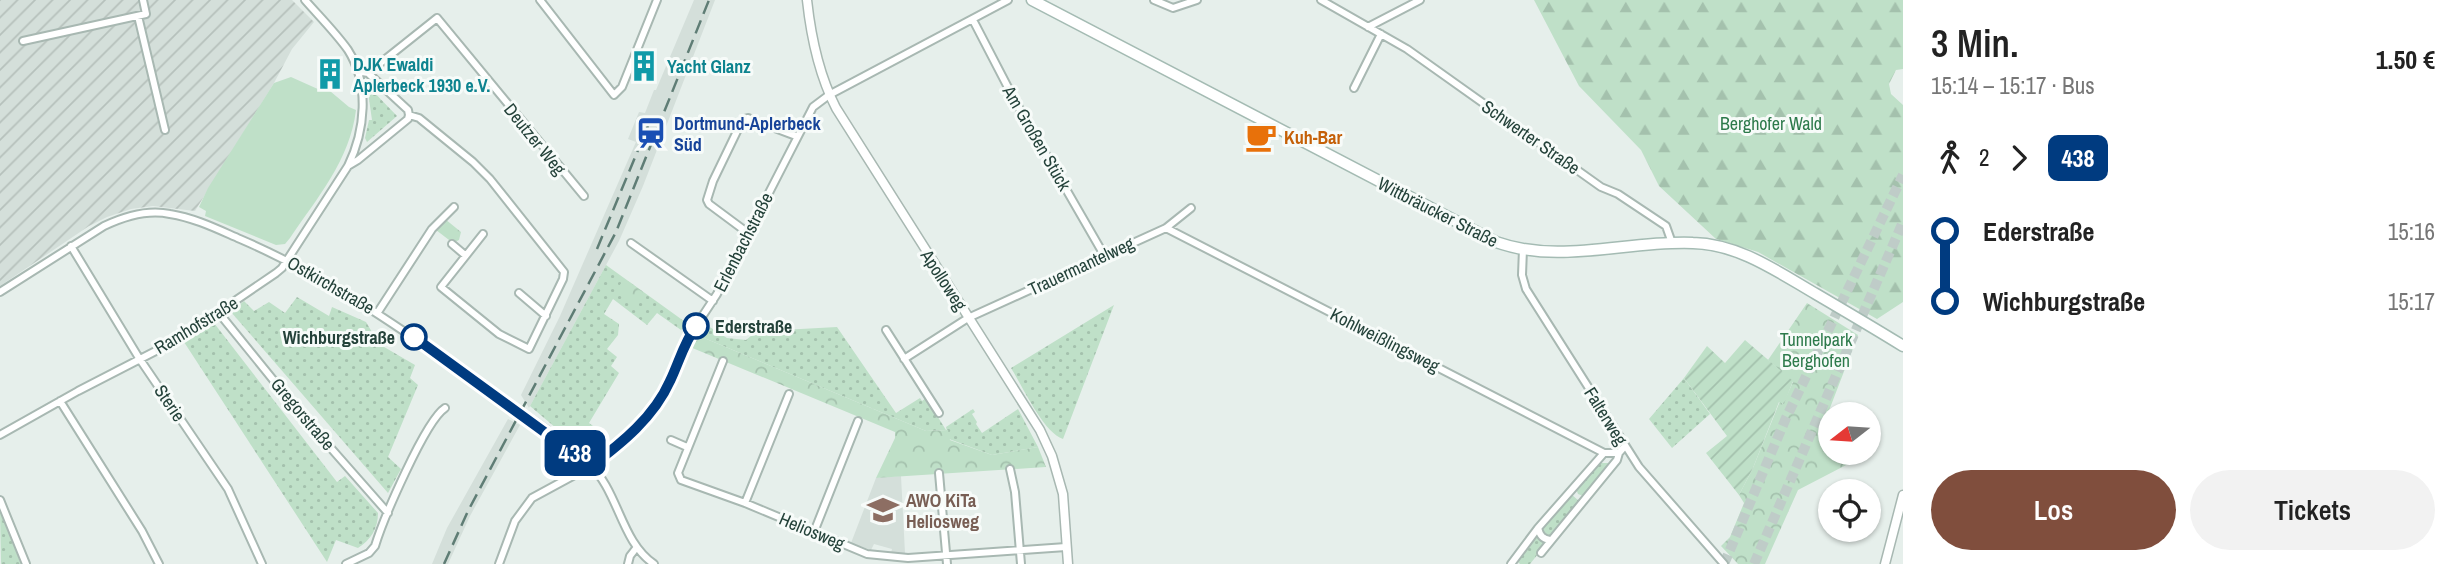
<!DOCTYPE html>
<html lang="de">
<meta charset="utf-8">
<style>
:root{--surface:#fff;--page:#f2f2f2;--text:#222;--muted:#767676;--accent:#804e3d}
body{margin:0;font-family:"Archivo Narrow",sans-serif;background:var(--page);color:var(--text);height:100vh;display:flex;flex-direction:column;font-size:26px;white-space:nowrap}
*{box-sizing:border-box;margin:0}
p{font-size:23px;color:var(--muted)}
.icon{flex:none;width:38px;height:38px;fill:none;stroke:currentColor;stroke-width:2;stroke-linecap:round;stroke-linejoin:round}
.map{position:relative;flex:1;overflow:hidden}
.sheet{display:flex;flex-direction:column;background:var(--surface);width:560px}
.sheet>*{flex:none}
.badge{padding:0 14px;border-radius:10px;font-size:24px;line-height:46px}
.needle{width:46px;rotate:253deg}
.buttons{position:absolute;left:1818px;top:402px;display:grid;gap:14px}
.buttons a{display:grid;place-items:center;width:63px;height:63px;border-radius:50%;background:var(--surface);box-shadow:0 2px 5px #0004;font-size:35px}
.map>.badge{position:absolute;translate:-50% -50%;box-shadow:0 0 0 4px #fff}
.legs{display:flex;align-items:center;gap:10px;height:77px;padding:0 28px;font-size:23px}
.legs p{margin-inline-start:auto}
.summary{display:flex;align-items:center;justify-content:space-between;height:119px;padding:0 28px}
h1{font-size:38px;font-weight:600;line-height:52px}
.button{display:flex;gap:14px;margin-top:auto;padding:14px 28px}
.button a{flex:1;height:80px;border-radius:42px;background:var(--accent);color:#fff;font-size:28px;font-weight:600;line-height:80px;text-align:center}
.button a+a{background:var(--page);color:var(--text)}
ul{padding:0 28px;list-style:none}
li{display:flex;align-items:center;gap:24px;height:70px;font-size:26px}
li i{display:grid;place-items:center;width:10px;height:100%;margin:0 9px;background:currentColor}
li i::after{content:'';width:18px;height:18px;margin:-9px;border:5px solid;border-radius:50%;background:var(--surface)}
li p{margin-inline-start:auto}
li:first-child i{background:linear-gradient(#0000 50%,currentColor 0)}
li:last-child i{background:linear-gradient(currentColor 50%,#0000 0)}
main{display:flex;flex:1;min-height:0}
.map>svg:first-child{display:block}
</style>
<main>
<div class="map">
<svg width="1903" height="564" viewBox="0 0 1903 564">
<defs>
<pattern id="industrial-furrows" width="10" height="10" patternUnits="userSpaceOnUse" patternTransform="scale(1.75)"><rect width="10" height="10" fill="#d4dfda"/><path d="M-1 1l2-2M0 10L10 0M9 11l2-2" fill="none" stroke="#b6c1bc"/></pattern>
<pattern id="grass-dots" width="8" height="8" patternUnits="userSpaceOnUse" patternTransform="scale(1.75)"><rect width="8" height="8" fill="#bfe0c8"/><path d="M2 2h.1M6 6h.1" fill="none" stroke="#a4c1ad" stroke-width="1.8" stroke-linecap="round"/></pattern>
<pattern id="forest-firs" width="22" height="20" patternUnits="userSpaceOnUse" patternTransform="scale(1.75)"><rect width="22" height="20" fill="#bfe0c8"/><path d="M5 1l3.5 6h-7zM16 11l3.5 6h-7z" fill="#a4c1ad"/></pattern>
<pattern id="park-crowns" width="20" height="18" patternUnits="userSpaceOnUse" patternTransform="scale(1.75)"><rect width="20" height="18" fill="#bfe0c8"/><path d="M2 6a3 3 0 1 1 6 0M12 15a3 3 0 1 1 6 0" fill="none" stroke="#a4c1ad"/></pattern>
<pattern id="garden-furrows" width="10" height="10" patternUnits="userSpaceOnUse" patternTransform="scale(1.75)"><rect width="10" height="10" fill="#bfe0c8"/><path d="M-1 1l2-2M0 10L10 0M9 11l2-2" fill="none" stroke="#a4c1ad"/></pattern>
</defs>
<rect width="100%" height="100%" fill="#e6efeb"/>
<path fill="#d4dfda" d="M694,0H715L643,186L619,241L529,408L521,395L560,316L636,142L628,139L639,112L645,113L654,90H656Z
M508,419L520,425L470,516L448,564H432L447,528Z
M901,476L905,553H891L892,549L874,544L871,550L851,543L876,478Z"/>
<path fill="url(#industrial-furrows)" d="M0,0H292L314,22L292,49L274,83L195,211L153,206L131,209L107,217L89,226L0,286Z"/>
<path fill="url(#grass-dots)" d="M367,85L397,116L367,142L365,138L369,120H372Z
M606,265L688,324L681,330L657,313L647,325L613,299L604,314L619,324L618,335L607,349L617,357L611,366L619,373L589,423L593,426L584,439L576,445L530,406Z
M297,297L329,316L332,307L366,322L379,344L415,365L410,378L418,385L388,457L401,469L388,493L231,312L244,301L254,311L269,302L285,313Z
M1114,305L1063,439C1043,432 1023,387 1011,368Z
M214,323L337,482L345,476L378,513C378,528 371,540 358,548L336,540L327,562L184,342Z
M705,324L727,338L746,340L757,331L771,336L782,330L837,327L896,413L920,398L922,401L926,398L946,430L926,431L697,335Z
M1684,378L1710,414L1672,448L1649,419Z
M973,409L975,412L972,414L977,422L976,424L982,433L1018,409L1038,447L992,455L949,439L946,427Z
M1600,463H1610L1583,496L1578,494L1576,489Z
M1571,494L1579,501L1551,536L1547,538L1542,533V528Z
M0,511L21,564H1Z
M1536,536L1546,544L1530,564H1520L1517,561Z"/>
<path fill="url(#forest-firs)" d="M1534,0H1903V69L1896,70L1889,84L1891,94L1903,105V302L1877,319L1758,252L1716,239L1659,186L1641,150L1579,86Z"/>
<path fill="url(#park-crowns)" d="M445,219L461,232L459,240L453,243L436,230Z
M628,281L643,292L635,303L616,290L622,282L626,285Z
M1807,303L1858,335L1820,434L1830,444V453H1840L1850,463L1798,490L1765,564H1738L1721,546L1730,537L1744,503L1739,495L1753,468L1780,401L1783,404L1793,382L1768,360Z
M697,335L926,431L948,430L950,440L992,455L1038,447L1046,467L876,478L895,438V432L690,347Z"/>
<path fill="url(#garden-furrows)" d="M1745,340L1793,381L1784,404L1779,402L1753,468L1739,495L1706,453L1727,436L1684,378L1707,346L1725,363Z"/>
<path fill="#bfe0c8" d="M291,77L320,90L324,86L349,107L356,110C350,160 317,198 290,238L285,244L276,245L205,216L206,211L199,207L208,188L274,83Z"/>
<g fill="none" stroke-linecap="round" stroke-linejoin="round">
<path stroke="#bfccc8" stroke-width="10" stroke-dasharray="10 5" stroke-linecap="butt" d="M1724,564L1786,418L1903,175
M1754,564L1903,222"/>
<defs>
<path id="minor" d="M540,0L614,95L622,87L657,0
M1154,0L1173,8L1197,0
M1321,0L1407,49L1601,187L1618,194L1666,226L1672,243
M138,16L165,130
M973,20L1014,99L1104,255
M1368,27L1420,0
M23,41L146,14L143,0
M357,71L368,73L408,110L409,115L419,118L473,162L490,179L564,272L563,279L529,349L499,334L441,287L483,234
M368,73L437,18L584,196
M1354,88L1381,34
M348,166L358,160L408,119L409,115
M1166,228L1604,453H1619L1625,446
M748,233L709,204L707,200L713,181L741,123L744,119L748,118L796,136
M631,243L713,301
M452,244L465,255
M71,246L139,358L228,489L262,564
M1523,249L1522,275L1526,289L1639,467L1724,564
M0,292L104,226C125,216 147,209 170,214C195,218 217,229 240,239C326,276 396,325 472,378C509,404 555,433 588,463C619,490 620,541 654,564
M519,293L546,316
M378,312L432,229L454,207
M219,313L300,413L388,513
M886,330L939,413
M904,359L968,318L1166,228L1191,208
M723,361L678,473L681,480L745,503L867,554L908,558L1066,547
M60,401L142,531L159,564
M0,435L78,391L179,339L276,273L282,268L348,166C365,131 370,85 348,50C336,33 319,16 305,0
M671,440L687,447
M1010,469L1015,492L1021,564
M939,473L947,564
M0,500L26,564
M745,503L789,394
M1538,528C1540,536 1543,539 1550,540
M814,532L858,421
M1541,553L1617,460L1619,453
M346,564L369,553L375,546C383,520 425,421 445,408
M499,564L515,521L532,498L591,466L609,453L653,409L669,383L688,338L717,294L813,107L829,95L1008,0
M628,564L630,556L637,547
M1511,564L1538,528L1604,453"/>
<path id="tertiary" d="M807,0C811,37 819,75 836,108L1040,430L1052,456L1063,494L1068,564
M1885,564L1903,495"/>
<path id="secondary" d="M1032,0L1496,242C1560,265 1628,240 1693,243C1739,244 1778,272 1816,294C1845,311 1874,328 1903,346"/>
</defs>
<use href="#minor" stroke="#a8b8b2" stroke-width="10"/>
<use href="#tertiary" stroke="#a8b8b2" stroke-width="11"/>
<use href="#secondary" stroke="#a4bbb3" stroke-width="13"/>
<use href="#minor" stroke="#fff" stroke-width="6"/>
<use href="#tertiary" stroke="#fff" stroke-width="8"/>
<use href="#secondary" stroke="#fff" stroke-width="10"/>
<path stroke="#5f7d75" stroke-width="2.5" stroke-dasharray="14 7" stroke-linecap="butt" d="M597,249L648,126
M444,564L468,511L616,232L709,0"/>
</g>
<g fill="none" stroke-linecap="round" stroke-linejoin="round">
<defs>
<path id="line-1" d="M414,337L591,466C622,443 654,417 670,381C679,362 684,343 696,326"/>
</defs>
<use href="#line-1" stroke="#fff" stroke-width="16"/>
<use href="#line-1" stroke="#003b80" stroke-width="10"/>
</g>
<defs>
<symbol id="building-bare" viewBox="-9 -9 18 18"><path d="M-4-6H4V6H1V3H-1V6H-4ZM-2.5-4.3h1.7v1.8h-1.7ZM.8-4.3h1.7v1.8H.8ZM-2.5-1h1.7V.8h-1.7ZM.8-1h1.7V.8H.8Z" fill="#0f9aa8" stroke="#f7fbf9" stroke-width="2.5" paint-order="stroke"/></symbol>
<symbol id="station-bare" viewBox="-9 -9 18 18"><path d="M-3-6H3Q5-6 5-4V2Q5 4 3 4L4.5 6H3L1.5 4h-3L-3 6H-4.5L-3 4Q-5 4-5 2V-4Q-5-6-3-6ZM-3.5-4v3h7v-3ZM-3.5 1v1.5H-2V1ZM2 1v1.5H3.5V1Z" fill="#1a4fb4" stroke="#f7fbf9" stroke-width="2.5" paint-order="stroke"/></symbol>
<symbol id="cafe-bare" viewBox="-9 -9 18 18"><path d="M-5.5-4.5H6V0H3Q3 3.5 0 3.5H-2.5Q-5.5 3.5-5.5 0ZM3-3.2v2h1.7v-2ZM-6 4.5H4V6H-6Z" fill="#e8710a" stroke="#f7fbf9" stroke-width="2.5" paint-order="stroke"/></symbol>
<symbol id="school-bare" viewBox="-9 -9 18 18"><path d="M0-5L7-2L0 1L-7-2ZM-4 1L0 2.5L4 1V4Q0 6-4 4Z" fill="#8d6e63" stroke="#f7fbf9" stroke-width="2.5" paint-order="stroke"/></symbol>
</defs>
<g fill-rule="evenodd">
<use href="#building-bare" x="622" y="44" width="44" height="44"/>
<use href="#building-bare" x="308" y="52" width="44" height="44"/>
<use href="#station-bare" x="629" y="111" width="44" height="44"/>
<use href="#cafe-bare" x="1239" y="115" width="44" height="44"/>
<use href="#school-bare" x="861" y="488" width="44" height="44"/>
</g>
<g fill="#fff" stroke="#003b80" stroke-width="3.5">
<circle cx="696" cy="326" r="12"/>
<circle cx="414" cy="337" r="12"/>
</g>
<g text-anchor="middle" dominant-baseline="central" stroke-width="6" stroke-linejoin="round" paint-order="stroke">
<g font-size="18" font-weight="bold" fill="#0d838f" stroke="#f7fbf9" text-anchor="start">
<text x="353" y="64">DJK Ewaldi<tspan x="353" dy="21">Aplerbeck 1930 e.V.</tspan></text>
<text x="667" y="66">Yacht Glanz</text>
</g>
<g font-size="18" font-weight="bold" fill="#164399" stroke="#f7fbf9" text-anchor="start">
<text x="674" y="123">Dortmund-Aplerbeck<tspan x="674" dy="21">Süd</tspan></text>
</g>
<g font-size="18" fill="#2d7a4b" stroke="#f7fbf9">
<text x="1771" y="123">Berghofer Wald</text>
<text x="1816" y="339">Tunnelpark<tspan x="1816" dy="21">Berghofen</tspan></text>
</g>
<g font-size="18" font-weight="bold" fill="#c56008" stroke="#f7fbf9" text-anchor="start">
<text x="1284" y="137">Kuh-Bar</text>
</g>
<g font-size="18" fill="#24423a" stroke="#f7fbf9">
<text transform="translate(1531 137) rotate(35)">Schwerter Straße</text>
<text transform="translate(1037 138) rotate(60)">Am Großen Stück</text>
<text transform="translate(535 139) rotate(51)">Deutzer Weg</text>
<text transform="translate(1438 212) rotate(27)">Wittbräucker Straße</text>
<text transform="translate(743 242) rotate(-63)">Erlenbachstraße</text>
<text transform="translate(1081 266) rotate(-25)">Trauermantelweg</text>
<text transform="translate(944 280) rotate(57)">Apolloweg</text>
<text transform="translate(331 285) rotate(30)">Ostkirchstraße</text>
<text transform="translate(196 325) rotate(-31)">Ramhofstraße</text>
<text transform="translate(1385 340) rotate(27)">Kohlweißlingsweg</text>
<text transform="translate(170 403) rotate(56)">Sterie</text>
<text transform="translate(303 414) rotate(50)">Gregorstraße</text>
<text transform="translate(1606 416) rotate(58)">Falterweg</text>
<text transform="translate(812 531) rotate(23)">Heliosweg</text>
</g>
<g font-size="18" font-weight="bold" fill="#24423a" stroke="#f7fbf9" text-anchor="start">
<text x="715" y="326">Ederstraße</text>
<text x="395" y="337" text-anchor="end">Wichburgstraße</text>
</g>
<g font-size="18" font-weight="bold" fill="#785e54" stroke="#f7fbf9" text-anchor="start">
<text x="906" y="500">AWO KiTa<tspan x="906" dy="21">Heliosweg</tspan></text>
</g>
</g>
</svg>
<div class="buttons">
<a><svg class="needle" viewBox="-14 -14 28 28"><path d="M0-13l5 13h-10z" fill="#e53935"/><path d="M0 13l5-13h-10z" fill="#767676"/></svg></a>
<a><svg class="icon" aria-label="locate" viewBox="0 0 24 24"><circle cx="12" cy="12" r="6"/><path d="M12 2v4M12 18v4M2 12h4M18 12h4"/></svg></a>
</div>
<b class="badge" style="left:575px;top:453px;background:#003b80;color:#fff">438</b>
</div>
<section class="sheet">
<div class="summary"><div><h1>3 Min.</h1><p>15:14 – 15:17 · Bus</p></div><b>1.50 €</b></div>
<div class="legs"><svg class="icon" aria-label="walk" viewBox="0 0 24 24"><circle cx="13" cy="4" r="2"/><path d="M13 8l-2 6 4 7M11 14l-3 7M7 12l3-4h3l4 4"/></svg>2<svg class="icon" aria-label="forward" viewBox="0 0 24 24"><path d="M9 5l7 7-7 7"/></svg><b class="badge" style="background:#003b80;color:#fff">438</b></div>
<ul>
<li><i style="color:#003b80"></i><b>Ederstraße</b><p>15:16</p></li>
<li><i style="color:#003b80"></i><b>Wichburgstraße</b><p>15:17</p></li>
</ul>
<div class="button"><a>Los</a><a>Tickets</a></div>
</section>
</main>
